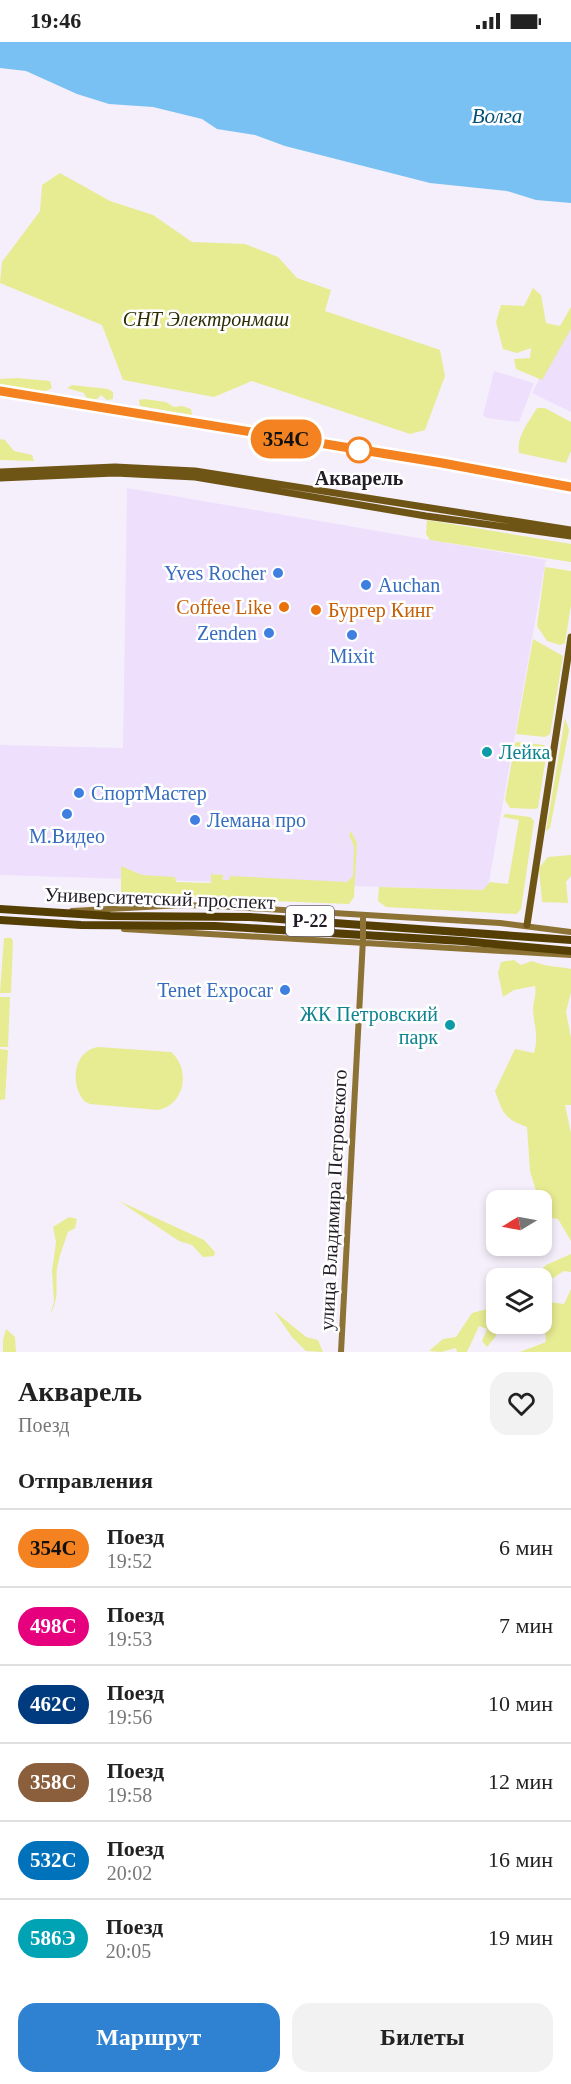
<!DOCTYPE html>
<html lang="ru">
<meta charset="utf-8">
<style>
:root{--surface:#fff;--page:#f2f2f2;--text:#222;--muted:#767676;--line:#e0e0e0;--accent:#2e82d1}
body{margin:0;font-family:"Times New Roman",serif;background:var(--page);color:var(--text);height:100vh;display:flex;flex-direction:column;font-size:22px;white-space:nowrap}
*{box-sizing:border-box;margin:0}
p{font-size:20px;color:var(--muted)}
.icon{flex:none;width:33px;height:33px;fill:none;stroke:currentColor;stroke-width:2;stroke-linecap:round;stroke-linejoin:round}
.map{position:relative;height:1310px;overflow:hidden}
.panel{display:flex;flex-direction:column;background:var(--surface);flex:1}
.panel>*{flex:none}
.badge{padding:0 12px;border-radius:20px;font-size:21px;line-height:39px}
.needle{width:39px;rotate:260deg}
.buttons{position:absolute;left:486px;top:1148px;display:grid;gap:12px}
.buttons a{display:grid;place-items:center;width:66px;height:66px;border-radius:12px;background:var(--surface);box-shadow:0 3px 9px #0003;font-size:30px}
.map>.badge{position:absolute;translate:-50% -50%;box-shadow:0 0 0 3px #fff}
h2{padding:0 18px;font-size:22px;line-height:54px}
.round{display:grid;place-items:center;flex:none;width:63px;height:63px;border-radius:18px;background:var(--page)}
.summary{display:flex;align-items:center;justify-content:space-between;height:102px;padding:0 18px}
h1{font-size:28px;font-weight:700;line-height:45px}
.primary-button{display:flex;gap:12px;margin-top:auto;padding:12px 18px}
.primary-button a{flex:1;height:69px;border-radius:18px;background:var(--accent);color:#fff;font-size:24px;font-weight:700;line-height:69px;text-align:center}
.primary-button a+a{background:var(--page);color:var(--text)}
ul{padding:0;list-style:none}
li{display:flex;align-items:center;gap:18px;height:78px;padding:0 18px;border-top:2px solid var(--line)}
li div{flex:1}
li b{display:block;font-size:22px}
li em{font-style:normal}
li .badge{min-width:66px;font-weight:700;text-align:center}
.status{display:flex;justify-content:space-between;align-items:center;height:42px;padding:0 30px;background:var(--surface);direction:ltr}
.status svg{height:16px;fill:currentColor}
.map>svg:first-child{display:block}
</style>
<div class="status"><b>19:46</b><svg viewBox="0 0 49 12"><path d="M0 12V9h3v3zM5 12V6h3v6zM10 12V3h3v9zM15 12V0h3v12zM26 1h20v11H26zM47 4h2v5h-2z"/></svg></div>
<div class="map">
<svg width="571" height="1310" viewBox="0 0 571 1310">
<rect width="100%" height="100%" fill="#f5effb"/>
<path fill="#eedffd" d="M571,275V370L532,351Z
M494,329L534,341L519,380L486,376L483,373Z
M127,446L546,518L488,845L483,848L0,833V703L123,706Z"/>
<path fill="#e7eb92" d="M60,131L110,159L153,173L192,200L245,202L278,215L297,236L331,248L325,269L440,308L445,334L425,388L410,392L252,339L214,355L123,338L102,283L0,241L2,220L40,169L42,143Z
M533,246L541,253L546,281L560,284L571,265V287L542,338L516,327L514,317L530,316L531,306L517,311L503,307L496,280L501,263L524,264Z
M17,336L50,339L52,346C41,354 15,344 0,344V337Z
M72,343L108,347L113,350V357L107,358L101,353L95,359L87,357L84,351L67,346Z
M144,357L166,360L174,365L182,364L191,367L192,373L140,364L139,358Z
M537,366H545L571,380V409L566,421L519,411C516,394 529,380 537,366Z
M0,397L5,398L14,409L32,413L34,419L0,418Z
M427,478L571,502V520L430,498L426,492Z
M545,525L571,529V563L565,601L560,603L547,599L537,584Z
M533,597L563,614L550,692L545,695L516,692Z
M565,676L569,688L550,786L546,789Z
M518,700L544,703L547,708L538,766L535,767L510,766L505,758L515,701Z
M505,772L530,775L534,779L521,867L517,872L386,865L378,859L379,845L483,848L490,840L508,842L519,778L503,775Z
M351,789L357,801L354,855L349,862L121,853V824L142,833L175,835L176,840L211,841V832L223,833V838H229L230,834L347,840L353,834L354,804L349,793Z
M571,813V834L566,840L568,861L542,860L539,826L548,815Z
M4,896H11L13,899L11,951H0Z
M514,918L521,923L532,919C546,925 557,924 571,927V950L566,970L571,996V1063H565L571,1091V1199L558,1177L545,1175L542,1167L546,1161L537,1152L530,1129L527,1085C504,1077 503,1071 495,1049L515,1007L534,1011C539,994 534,984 533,968C533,959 537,953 535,944L514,948L503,955L498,931L501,920Z
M0,955H10L8,1005H0Z
M98,1005L171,1010C191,1027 185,1063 158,1068L90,1062L84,1059C70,1042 73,1009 98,1005Z
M0,1007L8,1008L5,1057L0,1058Z
M119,1159L204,1198L215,1210L214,1214L203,1215L192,1203L179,1199Z
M69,1175L77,1177L75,1186L68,1190C64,1202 59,1214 57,1227C55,1246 60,1254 50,1273L54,1260L52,1229L56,1200L53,1185Z
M571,1212V1230L564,1229L542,1243V1236H526L535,1234L546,1223Z
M571,1247V1310H520L546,1300L545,1290L548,1282L542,1277V1259L564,1262Z
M496,1254V1294L487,1305L482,1299L487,1287L479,1284L467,1310H457L456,1306L441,1310L429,1309L443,1297L456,1295L472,1271L487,1267Z
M274,1269L306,1295L318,1298L323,1310L306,1309L292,1295Z
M6,1287L15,1295L16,1310H3V1298Z"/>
<path fill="#78c1f2" d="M0,0H571V161L536,158L507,149L430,141L285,104L255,93L217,87L202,77L153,65L109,62L77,52L26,29L0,26Z"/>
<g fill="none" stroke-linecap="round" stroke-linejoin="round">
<path stroke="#8d7235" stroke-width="6" d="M72,869L182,863L216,864L500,881L571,890
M124,887L571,913
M341,1310L363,897"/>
<path stroke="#6f5515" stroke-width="7" d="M0,430L115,425L195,429L571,488
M0,436L115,431L195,435L426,474L571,494
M527,883L571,595"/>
<path stroke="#543e03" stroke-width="8" d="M0,867L110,874L250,875L571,898
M0,878L81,883L215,884L462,899L571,909"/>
<path stroke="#8a848f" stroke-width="1.5" stroke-dasharray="9 4.5" stroke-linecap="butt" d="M0,349L442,421L571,445"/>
<path stroke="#8d7235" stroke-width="6" d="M363,897V877"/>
</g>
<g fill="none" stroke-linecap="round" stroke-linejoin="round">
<defs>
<path id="line" d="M0,349L442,421L571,445"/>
</defs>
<use href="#line" stroke="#fff" stroke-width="14"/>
<use href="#line" stroke="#f58220" stroke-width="9"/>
</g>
<circle fill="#fff" stroke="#f58220" stroke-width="3" cx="359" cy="408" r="12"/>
<g fill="#3f7fe0" stroke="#fff" stroke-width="2">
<circle cx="278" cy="531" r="6"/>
<circle cx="366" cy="543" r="6"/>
<circle cx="269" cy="591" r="6"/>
<circle cx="352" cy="593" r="6"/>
<circle cx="79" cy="751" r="6"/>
<circle cx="67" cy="772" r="6"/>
<circle cx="195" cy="778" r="6"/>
<circle cx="285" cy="948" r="6"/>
</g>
<g fill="#e8710a" stroke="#fff" stroke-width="2">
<circle cx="284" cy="565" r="6"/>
<circle cx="316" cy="568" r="6"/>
</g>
<g fill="#0f9aa8" stroke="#fff" stroke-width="2">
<circle cx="487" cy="710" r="6"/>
<circle cx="450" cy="983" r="6"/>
</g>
<g text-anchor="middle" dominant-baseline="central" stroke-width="5" stroke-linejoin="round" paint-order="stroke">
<rect fill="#fff" stroke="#646068" stroke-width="1.5" x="286" y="864" width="48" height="30" rx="4.5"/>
<g font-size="18" font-weight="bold" fill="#221c27">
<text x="310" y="879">Р-22</text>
</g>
<g font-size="20" font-style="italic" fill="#2d2d01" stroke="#fff">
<text x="206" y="277">СНТ Электронмаш</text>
</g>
<g font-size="20" font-weight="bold" fill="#221c27" stroke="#fff">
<text x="359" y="436">Акварель</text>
</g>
<g font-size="20" fill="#366cbe" stroke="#fff" text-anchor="end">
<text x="266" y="531">Yves Rocher</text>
<text x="378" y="543" text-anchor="start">Auchan</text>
<text x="257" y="591">Zenden</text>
<text x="352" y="614" text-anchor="middle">Mixit</text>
<text x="91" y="751" text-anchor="start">СпортМастер</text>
<text x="207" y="778" text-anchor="start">Лемана про</text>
<text x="67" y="794" text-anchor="middle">М.Видео</text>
<text x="273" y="948">Tenet Expocar</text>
</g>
<g font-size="20" fill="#c56008" stroke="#fff" text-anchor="end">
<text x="272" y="565">Coffee Like</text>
<text x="328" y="568" text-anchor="start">Бургер Кинг</text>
</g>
<g font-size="20" fill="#0d838f" stroke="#fff" text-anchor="start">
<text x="499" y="710">Лейка</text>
<text x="438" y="972" text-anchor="end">ЖК Петровский<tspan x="438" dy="23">парк</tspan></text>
</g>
<g font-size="20" fill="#221c27" stroke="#fff">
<text transform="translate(160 856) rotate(2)">Университетский проспект</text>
<text transform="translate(333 1158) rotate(-87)">улица Владимира Петровского</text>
</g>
<g font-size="21" font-style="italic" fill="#005078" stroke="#fff">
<text x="497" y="74">Волга</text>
</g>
</g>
</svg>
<div class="buttons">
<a><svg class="needle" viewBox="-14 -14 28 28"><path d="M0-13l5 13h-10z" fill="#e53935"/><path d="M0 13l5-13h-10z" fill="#767676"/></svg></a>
<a><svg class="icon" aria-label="layers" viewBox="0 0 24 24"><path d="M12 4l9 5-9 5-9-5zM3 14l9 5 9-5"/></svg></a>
</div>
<b class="badge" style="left:286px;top:397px;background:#f58220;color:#111">354С</b>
</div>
<section class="panel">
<div class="summary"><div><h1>Акварель</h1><p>Поезд</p></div><a class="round"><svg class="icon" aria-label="heart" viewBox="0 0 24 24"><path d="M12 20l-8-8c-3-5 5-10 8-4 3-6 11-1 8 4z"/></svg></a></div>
<h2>Отправления</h2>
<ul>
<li><span class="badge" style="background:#f58220;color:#111">354С</span><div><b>Поезд</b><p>19:52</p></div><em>6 мин</em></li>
<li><span class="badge" style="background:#e6007e;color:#fff">498С</span><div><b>Поезд</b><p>19:53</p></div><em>7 мин</em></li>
<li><span class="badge" style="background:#003b80;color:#fff">462С</span><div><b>Поезд</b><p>19:56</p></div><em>10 мин</em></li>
<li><span class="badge" style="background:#8b5e3c;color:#fff">358С</span><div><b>Поезд</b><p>19:58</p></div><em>12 мин</em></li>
<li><span class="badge" style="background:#0072bc;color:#fff">532С</span><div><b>Поезд</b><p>20:02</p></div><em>16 мин</em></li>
<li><span class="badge" style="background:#00a3b4;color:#fff">586Э</span><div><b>Поезд</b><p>20:05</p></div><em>19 мин</em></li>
</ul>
<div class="primary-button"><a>Маршрут</a><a>Билеты</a></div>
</section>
